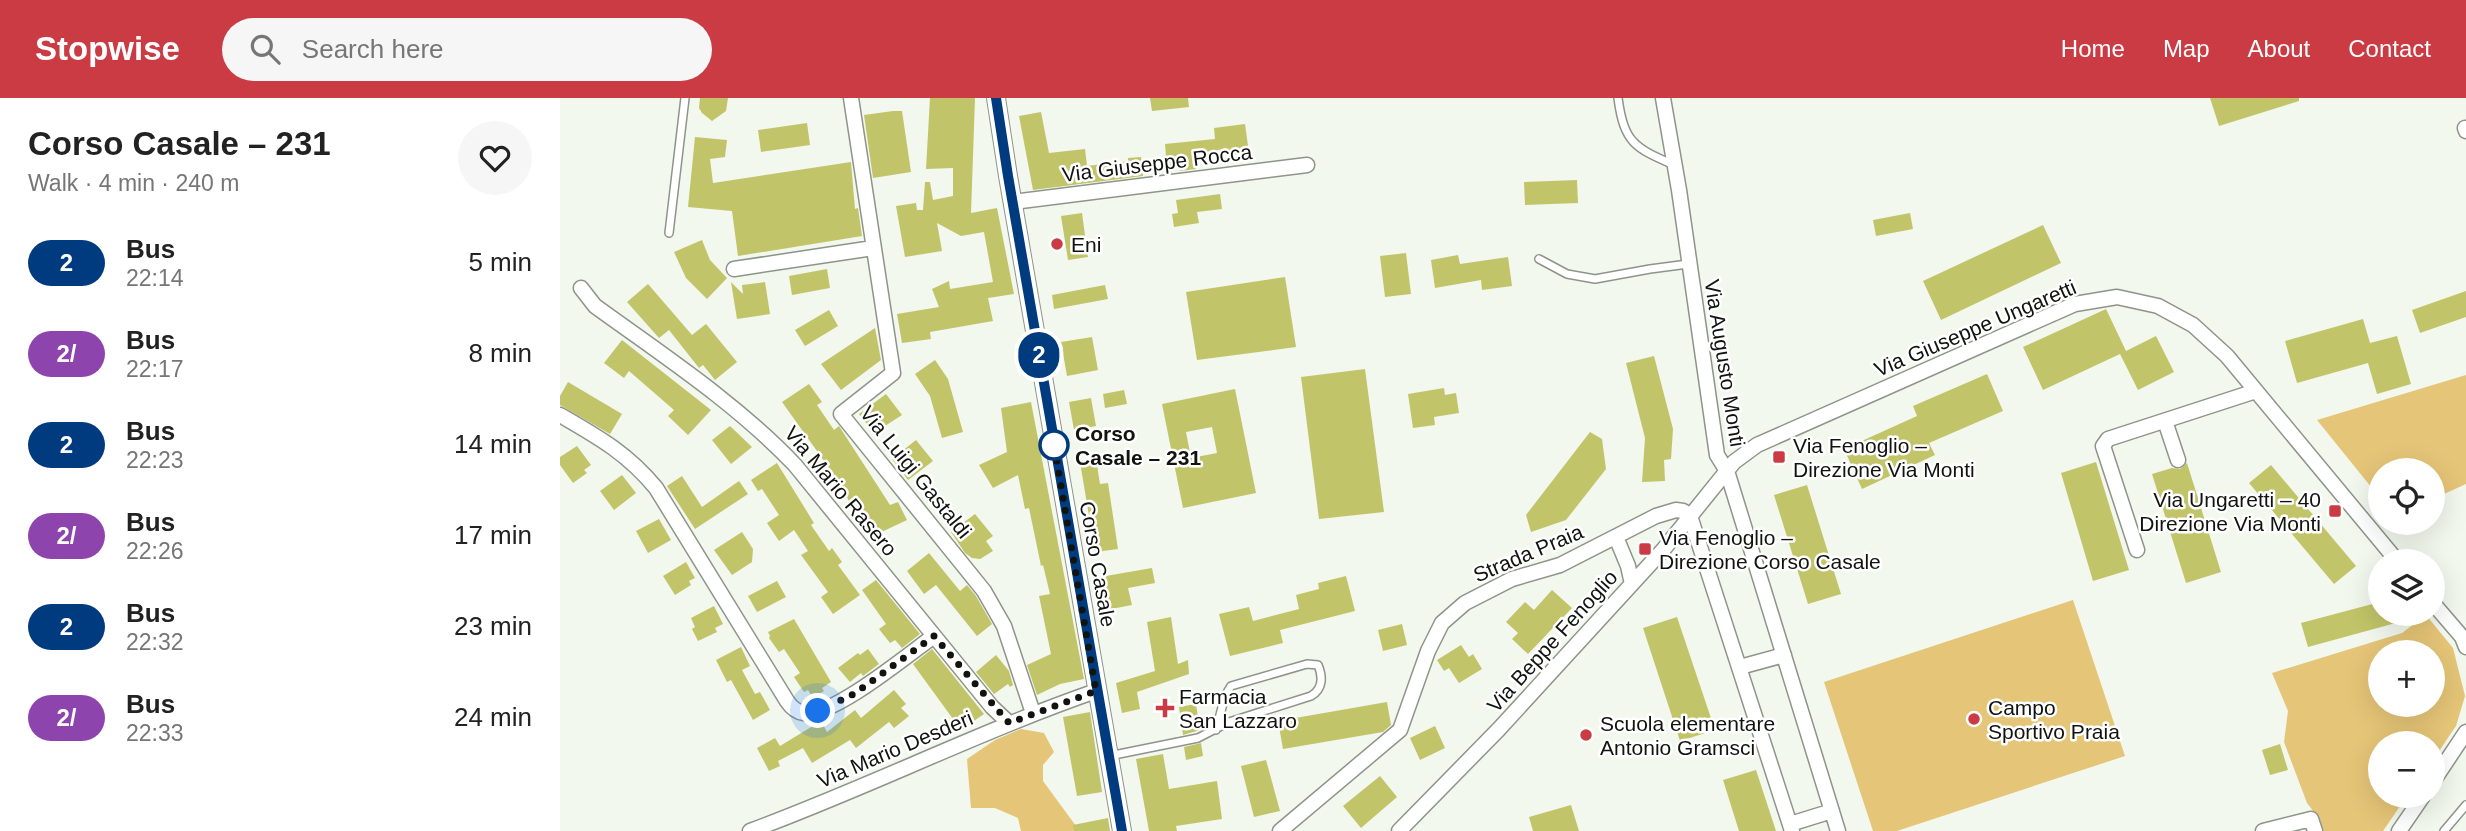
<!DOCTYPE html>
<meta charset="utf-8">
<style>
:root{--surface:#fff;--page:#f6f6f6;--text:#222;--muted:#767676;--accent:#cb3b44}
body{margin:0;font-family:Helvetica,sans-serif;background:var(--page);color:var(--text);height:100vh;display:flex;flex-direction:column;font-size:26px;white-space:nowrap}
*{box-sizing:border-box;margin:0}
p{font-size:23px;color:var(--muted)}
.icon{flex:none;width:38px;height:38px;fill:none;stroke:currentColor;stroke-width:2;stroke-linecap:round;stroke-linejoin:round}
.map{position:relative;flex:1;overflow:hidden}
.side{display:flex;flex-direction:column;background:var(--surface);width:560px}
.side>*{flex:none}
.badge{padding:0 14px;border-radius:23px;font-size:24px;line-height:46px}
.controls{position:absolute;left:1808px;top:360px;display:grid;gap:14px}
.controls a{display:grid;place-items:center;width:77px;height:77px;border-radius:50%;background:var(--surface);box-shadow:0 7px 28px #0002;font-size:35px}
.you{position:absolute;width:35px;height:35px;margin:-18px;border:5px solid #fff;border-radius:50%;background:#1a73e8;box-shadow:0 0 0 10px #1a73e833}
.map>.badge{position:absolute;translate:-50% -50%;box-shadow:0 0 0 4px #fff}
.round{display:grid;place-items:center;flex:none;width:74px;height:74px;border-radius:37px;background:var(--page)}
.head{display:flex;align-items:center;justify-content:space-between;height:119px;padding:0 28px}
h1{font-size:33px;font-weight:800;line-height:52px}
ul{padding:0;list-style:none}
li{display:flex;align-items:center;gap:21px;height:91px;padding:0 28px}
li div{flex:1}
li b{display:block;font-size:26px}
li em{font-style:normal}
li .badge{min-width:77px;font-weight:700;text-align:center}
header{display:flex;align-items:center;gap:42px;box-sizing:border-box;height:98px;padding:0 35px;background:var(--accent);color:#fff}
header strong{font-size:33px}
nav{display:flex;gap:38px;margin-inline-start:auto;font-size:24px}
.search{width:490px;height:63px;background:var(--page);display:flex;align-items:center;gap:18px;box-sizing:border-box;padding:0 24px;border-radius:38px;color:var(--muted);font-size:26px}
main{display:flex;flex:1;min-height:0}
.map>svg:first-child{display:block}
</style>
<header>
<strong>Stopwise</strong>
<div class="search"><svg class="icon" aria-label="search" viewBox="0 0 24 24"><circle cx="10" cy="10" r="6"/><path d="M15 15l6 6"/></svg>Search here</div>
<nav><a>Home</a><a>Map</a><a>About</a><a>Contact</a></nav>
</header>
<main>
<section class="side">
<div class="head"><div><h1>Corso Casale – 231</h1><p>Walk · 4 min · 240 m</p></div><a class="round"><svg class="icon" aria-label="heart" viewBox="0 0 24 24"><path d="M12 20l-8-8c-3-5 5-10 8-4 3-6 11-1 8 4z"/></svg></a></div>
<ul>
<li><span class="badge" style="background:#003b80;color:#fff">2</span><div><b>Bus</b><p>22:14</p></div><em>5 min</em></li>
<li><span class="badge" style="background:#8e44ad;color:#fff">2/</span><div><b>Bus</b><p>22:17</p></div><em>8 min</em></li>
<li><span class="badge" style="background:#003b80;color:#fff">2</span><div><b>Bus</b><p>22:23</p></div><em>14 min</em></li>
<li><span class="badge" style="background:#8e44ad;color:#fff">2/</span><div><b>Bus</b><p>22:26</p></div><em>17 min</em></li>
<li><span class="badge" style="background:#003b80;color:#fff">2</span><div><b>Bus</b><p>22:32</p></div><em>23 min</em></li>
<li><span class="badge" style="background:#8e44ad;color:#fff">2/</span><div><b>Bus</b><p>22:33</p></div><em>24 min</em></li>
</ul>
</section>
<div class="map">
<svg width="1906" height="733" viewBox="0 0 1906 733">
<rect width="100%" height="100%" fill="#f2f8ed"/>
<path fill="#e5c577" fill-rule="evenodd" d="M1906,277V386L1873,401L1872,373H1820V400L1757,322Z
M1513,502L1565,658L1337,733H1313L1264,584Z
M1866,517L1893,550L1905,598L1896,628L1873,662L1872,646H1820V698H1847L1823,733H1763L1757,718L1747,705L1724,644L1728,613L1712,575L1842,535ZM1820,555H1872V607H1820Z
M461,631L484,635L494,654L483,667V683L516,728V733H461L458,720L435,710H411L407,661L435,642Z"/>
<path fill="#c2c469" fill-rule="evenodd" d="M140,0H168L166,13L152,23L142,15L139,10Z
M370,0H415L411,115L437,110L454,196L428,200L433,223L370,234L371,241L342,245L337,216L379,209L372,191L389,183L390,191L433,184L424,134L401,138L377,125L382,153L345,159L336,108L356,105L357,112H363L365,84H370L373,102L393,98V70L366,71Z
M590,0H628L629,9L592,13Z
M1650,0H1739V3L1659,28Z
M333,13H342L351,74L313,80L304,17Z
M481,14L489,55L525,51L527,68L568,63V60L581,59L583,78L473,92L459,18Z
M247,25L250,47L201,54L198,32Z
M685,26L689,55L665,58L664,51L635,56L636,71L620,73V70L607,71L605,46L655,41L654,30Z
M135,39L167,42L165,59L150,61L153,85L291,64L295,111L298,110L302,138L178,158L172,113L128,109Z
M1017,82L1018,105L965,107L964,84Z
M660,96L662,111L637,114L639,125L614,129L612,116L618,115L616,102Z
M522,115L528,159L508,162L501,118Z
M1350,115L1353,131L1316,138L1313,122Z
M1483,127L1501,165L1381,222L1363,183Z
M142,142L150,162L167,180L147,201L126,180L114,154Z
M846,155L851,196L825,199L820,158Z
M898,157L900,166L948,159L952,188L922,192L921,182L875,190L871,162Z
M267,171L270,190L232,197L229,178Z
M725,179L736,249L637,262L626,194Z
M171,184L183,196L182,187L205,184L210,216L177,221Z
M88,186L132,237L146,226L177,264L155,282L143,267L139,270L109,232L99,240L67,204Z
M545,187L548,201L494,211L492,197Z
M1906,193V219L1860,235L1852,212Z
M1546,211L1566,253L1596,238L1614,274L1578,292L1560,256L1483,292L1463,249Z
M269,212L278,228L245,248L235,232Z
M1803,221L1810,245L1837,238L1851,286L1817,296L1808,265L1737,285L1725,243Z
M315,230L321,262L281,292L261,266Z
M532,239L538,272L507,278L501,244Z
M62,242L151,312L128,337L108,318L114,312L69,273L64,280L44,265Z
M1094,258L1113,331L1111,361L1104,362L1105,383L1082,384L1085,340L1066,265Z
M375,262L388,281L403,334L382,340L370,298L355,276Z
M805,271L824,414L759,421L741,279Z
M1427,276L1443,313L1369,345L1375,357L1302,391L1284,351L1357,318L1353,308Z
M8,284L62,316L50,336L0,307V298Z
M249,286L262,304L257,307L274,332L279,328L330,407L338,404L347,422L313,438L311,435L307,436L277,381L222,304Z
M884,290L885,297L896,295L899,315L874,319L875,327L853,330L848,296Z
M675,291L696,395L623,410L602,306ZM652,329L657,355L631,360L626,334Z
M564,292L567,306L545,310L543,296Z
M326,296L342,317L314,335L299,316Z
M531,300L536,328L514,332L509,304Z
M471,304L524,581L500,586L477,597L467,567L491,556L479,498L490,496L483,467L481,468L469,410L465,411L458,377L433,390L419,367L447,354L441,310Z
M170,328L192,349L171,366L152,342Z
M1030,334L1042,341L1046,371L1006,422L971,434L966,417Z
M356,342L373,363L348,382L332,361Z
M17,348L31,367L24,372L27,375L13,385L0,367V359Z
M536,361L540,386L548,385L558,451L535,454L520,364Z
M1536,364L1569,472L1533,483L1501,375Z
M217,365L254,425L251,427L269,453L272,450L282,464L278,467L300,497L273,516L261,499L268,494L241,457L248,453L234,432L219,443L207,425L219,417L202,391L198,393L191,382Z
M1627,365L1661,474L1626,485L1592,376L1612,370L1620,371Z
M1711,367L1796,468L1774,486L1689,385Z
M62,377L76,395L54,412L40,393Z
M122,378L142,409L179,383L188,396L135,431L107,388Z
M1247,387L1281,496L1248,506L1214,397Z
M415,416L433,438L426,443L433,453L420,461L412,460L405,455L391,434Z
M99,421L111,442L88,455L76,433Z
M182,434L193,451L192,464L172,477L154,452Z
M369,455L400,493L407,487L416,498L432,526L417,538L376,487L364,496L347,473Z
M126,464L135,480L129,483L131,487L115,497L103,478Z
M592,470L595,485L568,490L572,507L546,512L540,479Z
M786,478L795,513L720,532L723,545L670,558L659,516L689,509L693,523L739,511L736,497L759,491L758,485Z
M316,482L360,536L342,550L335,542L330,545L319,531L326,526L302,492Z
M217,483L226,499L197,514L188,498Z
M992,492L1012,510L968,556L952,541L958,535L946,524L965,504L974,512Z
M1820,504V516H1853L1854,520L1748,549L1741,525Z
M154,508L163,526L155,530L157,534L138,543L132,531L135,529L131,520Z
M611,519L618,566L628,562L629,576L577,594L580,611L562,615L556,585L595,573L587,524Z
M1117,519L1155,632L1120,643L1083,530Z
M234,521L271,584L262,590L264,593L253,600L248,592L244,594L234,579L240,575L224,551L219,554L209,540L210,538L208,534Z
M842,526L847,547L823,553L818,532Z
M901,547L909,559L913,556L922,571L899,585L889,570L884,573L877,562Z
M181,549L190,568L182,572L195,596L200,594L210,612L193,622L171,582L167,584L156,562Z
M308,551L319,566L303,578L301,575L290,584L278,570L298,555L300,557Z
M372,551L424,616L401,632L353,566Z
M436,557L449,573L453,587L450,589L448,586L434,596L416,574Z
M334,592L346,606L341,610L349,618L334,630L329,624L296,650L290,642L252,665L243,650L218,663L220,668L209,673L197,650L215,640L220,648L261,623L267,634L295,612L301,620Z
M827,604L831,627L823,634L723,651L718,623Z
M636,606L640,632L623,637L619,609Z
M530,614L542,694L517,698L503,619Z
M875,628L885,650L860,662L850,640Z
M641,645L643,658L626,662L624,649Z
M1720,646L1728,672L1710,677L1702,652Z
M603,656L609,691L657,683L662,721L616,728L617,733H589L576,661Z
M706,662L720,713L694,719L681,668Z
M1196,672L1216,733H1179L1163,682Z
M820,678L837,699L801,730L783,708Z
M1011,707L1019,733H973L969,719Z
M548,720L550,733H514L513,727Z"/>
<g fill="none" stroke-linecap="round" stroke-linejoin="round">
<defs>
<path id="service" d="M1058,0C1064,45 1075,50 1114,67
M109,135L125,0
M979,161L1007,176L1035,181L1090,171L1128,166
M549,658L638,640L669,624L751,598C763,591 763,579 758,567L747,566L671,588L665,598L656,632
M1884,733L1906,707"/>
<path id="minor" d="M291,0L333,275L281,316L424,493L444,528L473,615
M1103,0L1119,92L1157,357L1167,373L1278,733
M1905,30L1906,33
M453,104L747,67
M174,171L313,150
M21,190L35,208C104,258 176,305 235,367L432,609L449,625
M0,317C38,339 67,355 96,390L227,603C231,609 236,614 244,615C272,620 350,555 374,538
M1605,323L1618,362
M1056,439L1068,468L1072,486
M1577,452L1543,348L1548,341L1696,293
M1872,504L1902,539L1906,549
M1180,569L1224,557
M1872,685L1906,634
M1230,726L1272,713
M190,733C307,690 418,634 536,593
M720,733L840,632L868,553L882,525L905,505L952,481L1000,467L1096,418L1116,412L1123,413L1130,418L1232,733
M839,733L939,631L1103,452L1174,364L1197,347L1515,206L1557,199L1598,208L1633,227L1667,258L1838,464
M1703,733L1751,721L1755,733
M1839,733L1863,698"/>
<path id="tertiary" d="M436,0L448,78L562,733"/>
</defs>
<use href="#service" stroke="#8e948a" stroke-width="10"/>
<use href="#minor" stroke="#8e948a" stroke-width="17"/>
<use href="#tertiary" stroke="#8e948a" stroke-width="20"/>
<use href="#service" stroke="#fff" stroke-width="7"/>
<use href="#minor" stroke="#fff" stroke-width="14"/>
<use href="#tertiary" stroke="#fff" stroke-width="18"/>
</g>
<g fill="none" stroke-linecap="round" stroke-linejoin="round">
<defs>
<path id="line" d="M436,0L448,78L562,733"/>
</defs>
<use href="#line" stroke="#fff" stroke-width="16"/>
<use href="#line" stroke="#003b80" stroke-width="10"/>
<path stroke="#111310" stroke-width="7" stroke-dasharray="0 12.6" d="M258,613L294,596L374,538L449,625L536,593L494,347"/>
</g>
<g fill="#cb3b44" stroke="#fff" stroke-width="2.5">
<circle cx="497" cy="146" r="7"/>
<rect x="1212" y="352" width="14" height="14" rx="3.5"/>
<rect x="1768" y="406" width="14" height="14" rx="3.5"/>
<rect x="1078" y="444" width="14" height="14" rx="3.5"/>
<path d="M601.5 599.5h7v7h7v7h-7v7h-7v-7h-7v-7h7z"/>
<circle cx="1414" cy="621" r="7"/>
<circle cx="1026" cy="637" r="7"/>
</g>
<circle fill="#fff" stroke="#003b80" stroke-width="3.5" cx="494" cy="347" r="14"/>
<g text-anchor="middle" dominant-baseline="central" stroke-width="5" stroke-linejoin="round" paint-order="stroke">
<g font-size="21" fill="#111310" stroke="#fff">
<text transform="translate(597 65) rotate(-7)">Via Giuseppe Rocca</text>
<text transform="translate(1415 230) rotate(-23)">Via Giuseppe Ungaretti</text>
<text transform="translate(1165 265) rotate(81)">Via Augusto Monti</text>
<text transform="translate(356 374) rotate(51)">Via Luigi Gastaldi</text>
<text transform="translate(281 393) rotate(50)">Via Mario Rasero</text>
<text transform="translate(968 455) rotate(-23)">Strada Praia</text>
<text transform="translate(538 466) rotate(80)">Corso Casale</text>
<text transform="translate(992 543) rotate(-48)">Via Beppe Fenoglio</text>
<text transform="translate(335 651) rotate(-23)">Via Mario Desderi</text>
</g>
<g font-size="21" fill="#111310" stroke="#fff" text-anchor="start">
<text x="511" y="146">Eni</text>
<text x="1233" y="347">Via Fenoglio –<tspan x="1233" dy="24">Direzione Via Monti</tspan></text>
<text x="1761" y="401" text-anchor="end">Via Ungaretti – 40<tspan x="1761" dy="24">Direzione Via Monti</tspan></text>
<text x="1099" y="439">Via Fenoglio –<tspan x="1099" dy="24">Direzione Corso Casale</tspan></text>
<text x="619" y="598">Farmacia<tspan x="619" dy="24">San Lazzaro</tspan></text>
<text x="1428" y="609">Campo<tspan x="1428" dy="24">Sportivo Praia</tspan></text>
<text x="1040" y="625">Scuola elementare<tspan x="1040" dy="24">Antonio Gramsci</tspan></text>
</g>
<g font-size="21" font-weight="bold" fill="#111310" stroke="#fff" text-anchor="start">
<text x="515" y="335">Corso<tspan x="515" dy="24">Casale – 231</tspan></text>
</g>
</g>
</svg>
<div class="controls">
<a><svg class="icon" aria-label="locate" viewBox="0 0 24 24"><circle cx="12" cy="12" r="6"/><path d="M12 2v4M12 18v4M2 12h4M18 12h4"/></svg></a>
<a><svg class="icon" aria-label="layers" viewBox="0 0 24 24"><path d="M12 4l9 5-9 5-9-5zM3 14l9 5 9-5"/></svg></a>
<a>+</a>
<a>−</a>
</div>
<div class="you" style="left:258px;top:613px"></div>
<b class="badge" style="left:479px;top:257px;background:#003b80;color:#fff">2</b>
</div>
</main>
